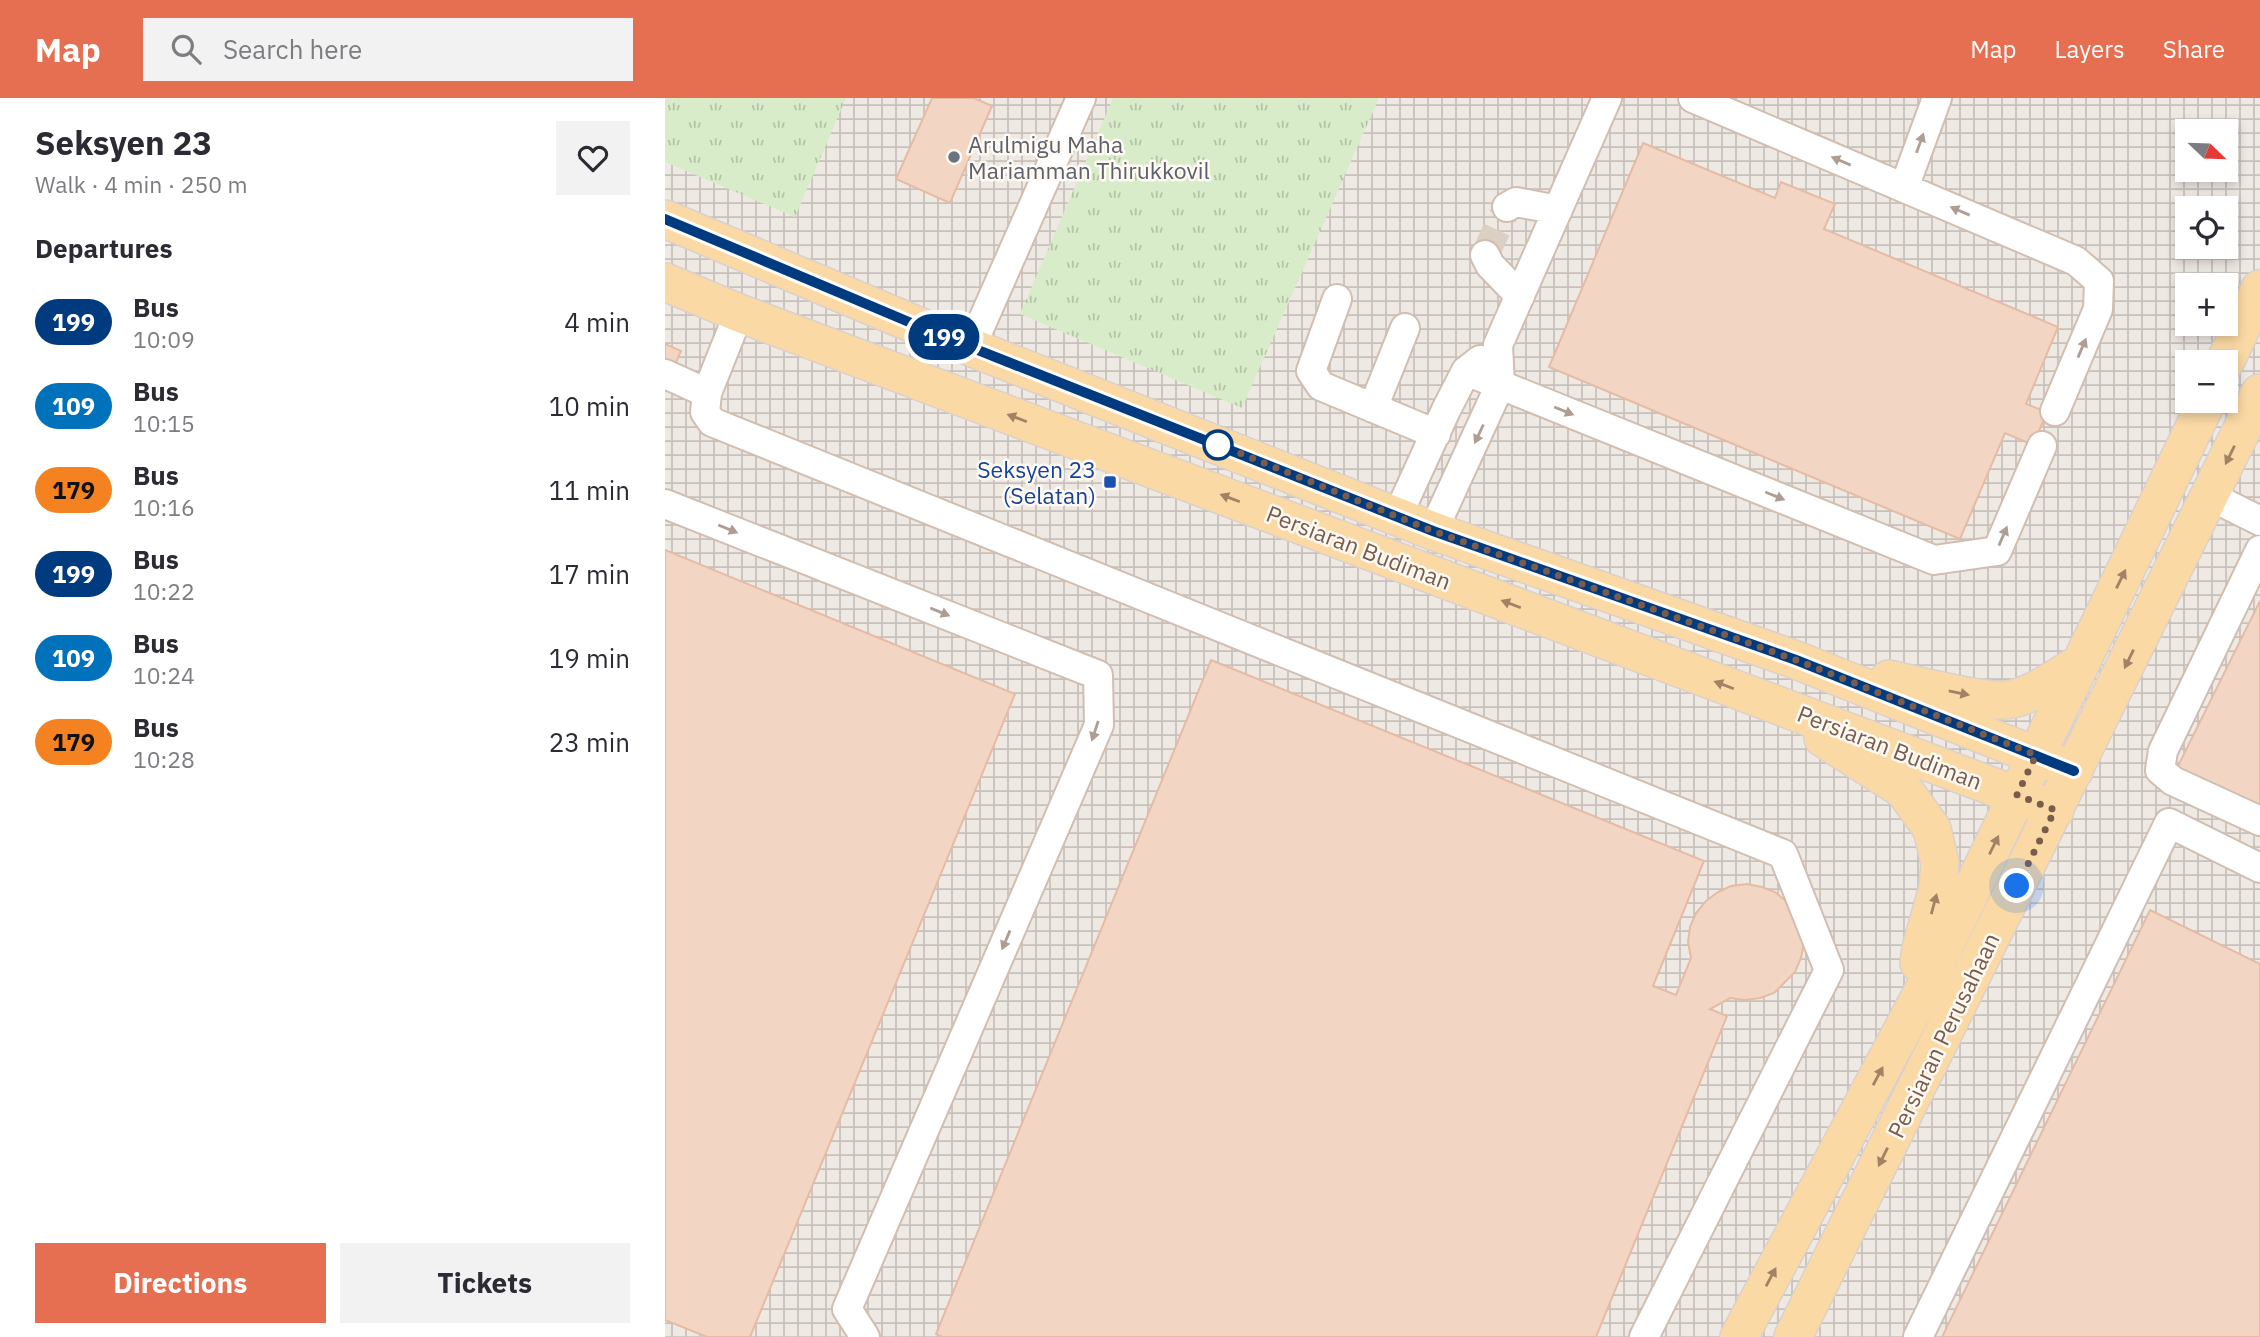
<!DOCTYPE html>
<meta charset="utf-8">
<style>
:root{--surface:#fff;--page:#f2f2f3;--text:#2b2b33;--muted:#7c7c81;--accent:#e76f51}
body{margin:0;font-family:"IBM Plex Sans",sans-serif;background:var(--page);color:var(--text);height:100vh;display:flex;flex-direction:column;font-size:26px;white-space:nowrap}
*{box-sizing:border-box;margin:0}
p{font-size:23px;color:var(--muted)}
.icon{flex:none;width:38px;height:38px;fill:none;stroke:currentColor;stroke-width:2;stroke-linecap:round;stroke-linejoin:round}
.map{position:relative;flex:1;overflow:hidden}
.panel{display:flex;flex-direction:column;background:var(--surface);width:665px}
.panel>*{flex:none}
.badge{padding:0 14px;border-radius:23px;font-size:24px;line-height:46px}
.needle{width:46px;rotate:113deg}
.tools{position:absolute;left:1510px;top:21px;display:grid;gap:14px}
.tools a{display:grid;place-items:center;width:63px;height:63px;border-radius:0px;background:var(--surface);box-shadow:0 4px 10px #0003;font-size:35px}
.you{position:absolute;width:35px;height:35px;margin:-18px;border:5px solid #fff;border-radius:50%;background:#1a73e8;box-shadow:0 0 0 10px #1a73e833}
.map>.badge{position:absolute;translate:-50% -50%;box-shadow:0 0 0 4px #fff}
h2{padding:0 35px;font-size:26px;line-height:63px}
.round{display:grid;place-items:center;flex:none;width:74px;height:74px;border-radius:0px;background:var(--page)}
.head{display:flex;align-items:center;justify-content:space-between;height:119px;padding:0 35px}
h1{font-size:33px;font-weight:800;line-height:52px}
.action{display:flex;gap:14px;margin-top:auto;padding:14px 35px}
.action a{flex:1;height:80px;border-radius:0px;background:var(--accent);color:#fff;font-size:28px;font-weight:800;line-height:80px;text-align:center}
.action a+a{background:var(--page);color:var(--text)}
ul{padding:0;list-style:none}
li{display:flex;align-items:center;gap:21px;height:84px;padding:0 35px}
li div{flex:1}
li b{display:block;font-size:26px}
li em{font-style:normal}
li .badge{min-width:77px;font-weight:700;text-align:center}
header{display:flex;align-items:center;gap:42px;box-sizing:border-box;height:98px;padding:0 35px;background:var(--accent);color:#fff}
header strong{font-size:33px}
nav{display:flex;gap:38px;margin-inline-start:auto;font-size:24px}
.search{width:490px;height:63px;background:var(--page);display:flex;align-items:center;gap:18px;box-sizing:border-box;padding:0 24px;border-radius:0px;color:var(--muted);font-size:26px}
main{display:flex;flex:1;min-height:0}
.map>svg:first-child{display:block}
</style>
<header>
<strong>Map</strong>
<div class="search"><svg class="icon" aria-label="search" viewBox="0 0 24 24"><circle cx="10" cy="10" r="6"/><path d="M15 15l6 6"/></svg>Search here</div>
<nav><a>Map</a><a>Layers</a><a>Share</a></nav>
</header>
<main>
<section class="panel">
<div class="head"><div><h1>Seksyen 23</h1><p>Walk · 4 min · 250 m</p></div><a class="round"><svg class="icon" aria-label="heart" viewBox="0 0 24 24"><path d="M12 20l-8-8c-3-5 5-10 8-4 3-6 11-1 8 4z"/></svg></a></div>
<h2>Departures</h2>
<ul>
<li><span class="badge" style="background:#003b80;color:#fff">199</span><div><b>Bus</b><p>10:09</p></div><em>4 min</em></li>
<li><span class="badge" style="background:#0072bc;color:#fff">109</span><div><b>Bus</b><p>10:15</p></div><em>10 min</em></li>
<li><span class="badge" style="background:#f58220;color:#111">179</span><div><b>Bus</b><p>10:16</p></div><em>11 min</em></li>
<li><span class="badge" style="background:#003b80;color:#fff">199</span><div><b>Bus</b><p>10:22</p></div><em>17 min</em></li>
<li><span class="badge" style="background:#0072bc;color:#fff">109</span><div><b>Bus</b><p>10:24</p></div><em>19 min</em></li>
<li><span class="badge" style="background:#f58220;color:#111">179</span><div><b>Bus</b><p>10:28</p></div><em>23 min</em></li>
</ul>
<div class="action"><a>Directions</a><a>Tickets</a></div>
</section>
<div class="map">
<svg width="1595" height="1239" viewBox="0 0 1595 1239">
<defs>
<pattern id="industrial-grid" width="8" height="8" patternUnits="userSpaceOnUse" patternTransform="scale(1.75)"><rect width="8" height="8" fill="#efe9e4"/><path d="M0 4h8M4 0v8" fill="none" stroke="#c7c0bb"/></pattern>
<pattern id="grass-tufts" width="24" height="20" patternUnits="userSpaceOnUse" patternTransform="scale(1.75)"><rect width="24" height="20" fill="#d8ecc9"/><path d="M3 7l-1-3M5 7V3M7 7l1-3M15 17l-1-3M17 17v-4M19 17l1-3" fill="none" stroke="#b4c2a5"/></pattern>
</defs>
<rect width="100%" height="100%" fill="#fdf6ec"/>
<path fill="url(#industrial-grid)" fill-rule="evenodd" d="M0,0H1595V1239H0ZM1522,33H1561V72H1522ZM1522,110H1561V149H1522ZM1522,187H1561V226H1522ZM1522,264H1561V303H1522Z"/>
<path fill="url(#grass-tufts)" d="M0,0H181L130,119L0,64Z
M448,0H714L577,310L355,216Z"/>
<path fill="#f3d5c3" stroke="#e6bba3" stroke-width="2" d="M267,0H309L327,8L285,105L231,81Z
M978,45L1110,100L1116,84L1170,106L1159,131L1393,229L1361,306L1382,314L1368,347L1340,335L1295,441L884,269Z
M0,246L16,253L8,271L0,267Z
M0,452L350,596L85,1239H42L0,1222Z
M1595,503V711L1512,670Z
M546,562L1039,763L988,888L1011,897L1026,860L1023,844L1025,829L1031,815L1041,803L1053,794L1066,788L1082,786L1097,789L1110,794L1122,804L1139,845L1136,860L1130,874L1109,895L1095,900L1080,902L1065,900L1045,911L1062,918L931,1239H277L271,1236Z
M1485,812L1595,866V1239H1277Z"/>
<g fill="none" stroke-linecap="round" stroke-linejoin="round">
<path stroke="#dcd0c4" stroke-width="28" stroke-dasharray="28 14" stroke-linecap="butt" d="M820,157L842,109"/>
<defs>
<path id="minor" d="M1028,0L1411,163L1434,183L1433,211L1390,313
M1239,90L1272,0
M842,109L851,104L893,112
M820,157L825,167L855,198
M672,201L646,273L656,288L771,336
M74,215L42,295L40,314L47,324L1118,756L1164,872L979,1239
M306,249L416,0
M801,273L1269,462L1332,453L1377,348
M0,276L42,295
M708,310L740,230
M1545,398L1595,423
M0,406L433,577L434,627L182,1211L200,1239
M732,419L781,312L801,273L815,262
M768,433L835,287L833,247L942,0
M1595,452L1498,653L1495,672L1508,683L1595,723
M1253,1239L1504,725L1595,770"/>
<path id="major" d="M0,121L270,235L768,433L1131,562L1409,673
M0,184L74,215L1390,712
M1560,264L1595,191
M1224,581C1252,587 1325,607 1348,601C1373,594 1394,578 1416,565
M1158,640L1239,692L1267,731L1275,765L1273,790L1256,850L1254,865
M1074,1239L1256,897L1542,303
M1128,1239L1595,295"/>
</defs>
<use href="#minor" stroke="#d1beb0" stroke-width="32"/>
<use href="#major" stroke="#dad1cd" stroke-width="40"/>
<use href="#minor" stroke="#fff" stroke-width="28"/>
<use href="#major" stroke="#fbd9a5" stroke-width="37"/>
</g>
<defs><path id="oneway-solid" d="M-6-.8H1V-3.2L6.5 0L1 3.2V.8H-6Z" transform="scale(1.75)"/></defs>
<g fill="#af9d94">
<use href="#oneway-solid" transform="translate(1255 45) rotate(-70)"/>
<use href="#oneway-solid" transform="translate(1176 63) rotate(-157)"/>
<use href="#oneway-solid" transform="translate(1295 113) rotate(-157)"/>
<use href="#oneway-solid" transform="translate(1417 250) rotate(-67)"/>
<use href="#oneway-solid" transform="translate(899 313) rotate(22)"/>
<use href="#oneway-solid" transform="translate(814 336) rotate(115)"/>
<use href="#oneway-solid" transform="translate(1110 398) rotate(22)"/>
<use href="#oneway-solid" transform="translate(63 431) rotate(22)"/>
<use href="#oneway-solid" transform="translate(1338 438) rotate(-67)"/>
<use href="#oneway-solid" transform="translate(275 514) rotate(22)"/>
<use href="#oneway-solid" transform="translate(430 633) rotate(108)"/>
<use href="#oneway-solid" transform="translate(341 842) rotate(113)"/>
</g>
<g fill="#a18267">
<use href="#oneway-solid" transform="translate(352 320) rotate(-159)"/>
<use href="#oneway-solid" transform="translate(1565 357) rotate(116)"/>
<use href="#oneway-solid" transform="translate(565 400) rotate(-159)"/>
<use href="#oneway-solid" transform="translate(1456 481) rotate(-64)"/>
<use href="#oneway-solid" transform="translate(846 506) rotate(-159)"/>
<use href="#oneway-solid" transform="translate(1464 561) rotate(116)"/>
<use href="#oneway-solid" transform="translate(1059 587) rotate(-159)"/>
<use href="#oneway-solid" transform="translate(1294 595) rotate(12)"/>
<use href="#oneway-solid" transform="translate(1329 747) rotate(-64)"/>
<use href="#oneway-solid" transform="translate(1269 806) rotate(-75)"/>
<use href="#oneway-solid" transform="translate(1213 978) rotate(-62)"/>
<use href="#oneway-solid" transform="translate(1218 1059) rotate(116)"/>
<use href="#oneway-solid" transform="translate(1106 1179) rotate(-62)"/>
</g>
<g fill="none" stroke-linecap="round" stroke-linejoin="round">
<defs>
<path id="line" d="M0,121L270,235L768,433L1131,562L1409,673"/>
</defs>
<use href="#line" stroke="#fff" stroke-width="16"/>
<use href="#line" stroke="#003b80" stroke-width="10"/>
<path stroke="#7a5c4d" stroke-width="7" stroke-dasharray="0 12.6" d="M553,347L547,344L768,433L1131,562L1371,657L1352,697L1390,712L1352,788"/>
</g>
<circle fill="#6b7280" stroke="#fffaf3" stroke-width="2.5" cx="289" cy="59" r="7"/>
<circle fill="#fff" stroke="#003b80" stroke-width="3.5" cx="553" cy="347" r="14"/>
<rect fill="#1a4fb4" stroke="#fffaf3" stroke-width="2.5" x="438" y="377" width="14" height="14" rx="3.5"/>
<g text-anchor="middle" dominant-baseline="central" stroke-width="5" stroke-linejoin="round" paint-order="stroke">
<g font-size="23" fill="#5b616d" stroke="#fffaf3" text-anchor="start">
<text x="303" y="46">Arulmigu Maha<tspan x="303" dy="26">Mariamman Thirukkovil</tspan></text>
</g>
<g font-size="23" fill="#164399" stroke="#fffaf3" text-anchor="end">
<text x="431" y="371">Seksyen 23<tspan x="431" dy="26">(Selatan)</tspan></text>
</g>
<g font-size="23" fill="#7a5c4d" stroke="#fffaf3">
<text transform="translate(694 449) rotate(21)">Persiaran Budiman</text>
<text transform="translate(1225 649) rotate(21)">Persiaran Budiman</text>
<text transform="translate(1278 937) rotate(-64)">Persiaran Perusahaan</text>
</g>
</g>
</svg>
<div class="tools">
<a><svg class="needle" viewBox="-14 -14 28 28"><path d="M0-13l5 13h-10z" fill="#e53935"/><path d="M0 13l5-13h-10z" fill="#7c7c81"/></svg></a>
<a><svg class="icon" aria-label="locate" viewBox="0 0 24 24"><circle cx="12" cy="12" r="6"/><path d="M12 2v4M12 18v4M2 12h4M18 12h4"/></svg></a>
<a>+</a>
<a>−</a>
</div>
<div class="you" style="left:1352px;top:788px"></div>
<b class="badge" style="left:279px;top:239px;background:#003b80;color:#fff">199</b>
</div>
</main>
